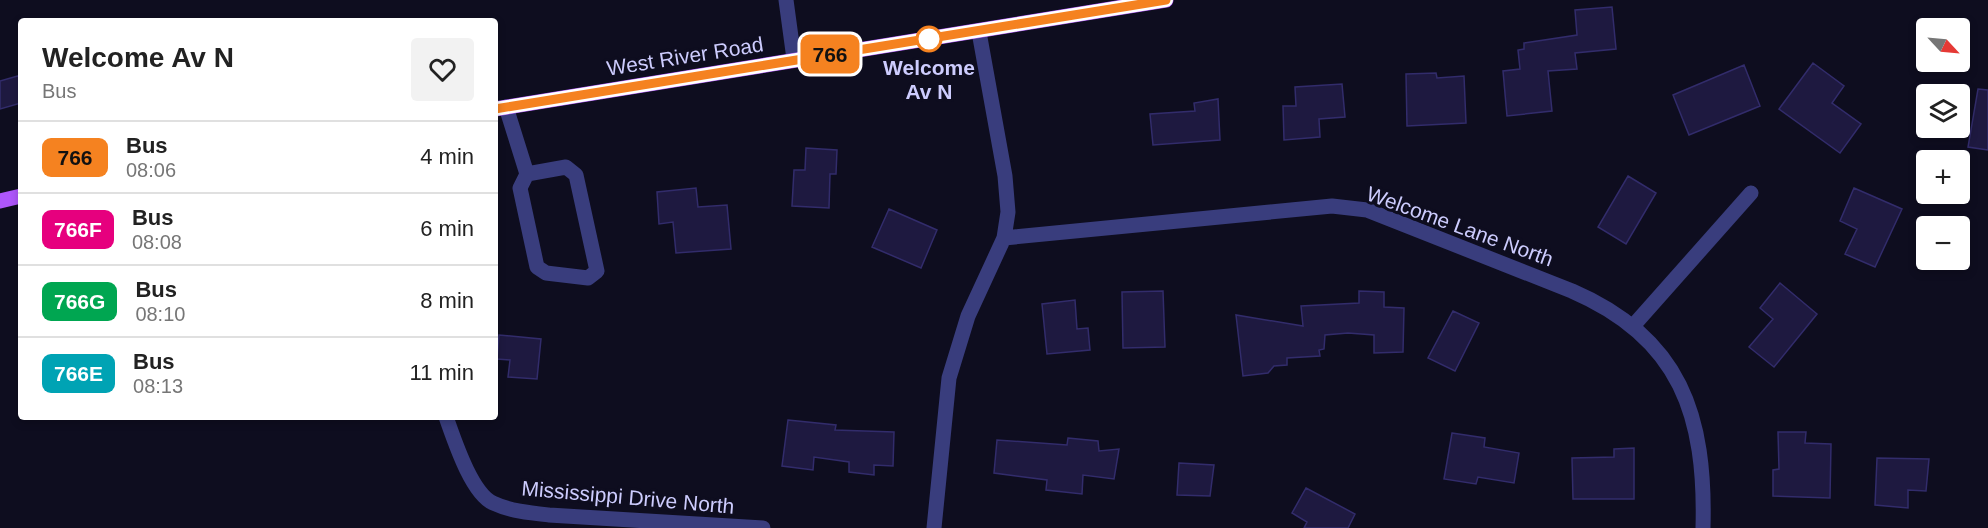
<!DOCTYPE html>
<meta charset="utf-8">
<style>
:root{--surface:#fff;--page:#f2f2f2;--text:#222;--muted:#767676;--line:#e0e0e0}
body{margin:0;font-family:Helvetica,sans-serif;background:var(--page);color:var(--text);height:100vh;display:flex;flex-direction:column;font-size:22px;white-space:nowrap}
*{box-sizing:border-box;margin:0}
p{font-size:20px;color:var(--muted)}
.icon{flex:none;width:33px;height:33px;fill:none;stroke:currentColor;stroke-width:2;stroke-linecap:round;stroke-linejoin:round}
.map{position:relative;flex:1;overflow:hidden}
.drawer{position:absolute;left:18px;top:18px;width:480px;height:402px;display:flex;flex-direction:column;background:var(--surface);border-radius:6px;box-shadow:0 3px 9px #0003}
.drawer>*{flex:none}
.badge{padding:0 12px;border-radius:9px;font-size:21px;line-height:39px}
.needle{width:39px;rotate:116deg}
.buttons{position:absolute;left:1916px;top:18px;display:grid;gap:12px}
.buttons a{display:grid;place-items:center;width:54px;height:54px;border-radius:6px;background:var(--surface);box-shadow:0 3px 9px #0003;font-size:30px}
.map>.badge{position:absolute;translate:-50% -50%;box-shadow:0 0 0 3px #fff}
.round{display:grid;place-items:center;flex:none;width:63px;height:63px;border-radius:6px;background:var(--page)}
.overview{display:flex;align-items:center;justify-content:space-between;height:102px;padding:0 24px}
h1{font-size:28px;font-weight:700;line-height:45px}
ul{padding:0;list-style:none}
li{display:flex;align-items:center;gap:18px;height:72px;padding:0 24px;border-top:2px solid var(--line)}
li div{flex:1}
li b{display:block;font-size:22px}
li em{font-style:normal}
li .badge{min-width:66px;font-weight:700;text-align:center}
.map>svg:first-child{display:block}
</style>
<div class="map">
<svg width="1988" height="528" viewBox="0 0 1988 528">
<rect width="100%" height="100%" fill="#0e0d1f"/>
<path fill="#1e1940" stroke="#322c6b" stroke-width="1.5" d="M1612,7L1616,49L1575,53L1577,69L1548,71L1552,111L1507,116L1503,71L1520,69L1518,50L1524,49V43L1577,35L1575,10Z
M1813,63L1844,86L1832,103L1861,124L1840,153L1779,109Z
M1744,65L1760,106L1689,135L1673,95Z
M1436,73L1437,78L1464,76L1466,123L1407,126L1406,74Z
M21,75V103L0,109V81Z
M1342,84L1345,117L1319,119L1320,137L1284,140L1283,106H1296L1295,87Z
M1978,89L1988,90V150L1968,147Z
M1218,99L1220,140L1153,145L1150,114L1195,111L1194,103Z
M806,148L837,150L836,174H830L829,208L792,206L794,170H805Z
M1628,176L1656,193L1626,244L1598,227Z
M696,188L698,207L727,205L731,249L676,253L673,222L659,224L657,192Z
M1854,188L1902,209L1875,267L1845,254L1857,229L1840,221Z
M889,209L937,230L921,268L872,247Z
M1780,283L1817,314L1774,367L1749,347L1773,319L1760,308Z
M1163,291L1165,347L1123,348L1122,292Z
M1359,291L1384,292V307L1404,308L1403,352L1374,353V335L1348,333L1325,335L1324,349L1319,350L1320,356L1287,358V365L1274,366L1268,373L1243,376L1236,315L1303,326L1301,306L1359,303Z
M1075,300L1077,329L1088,328L1090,350L1047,354L1042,304Z
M1453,311L1479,323L1455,371L1428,358Z
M499,335L541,339L537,379L508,377L510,360L497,359Z
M788,420L836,425L835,430L894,432L893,466L874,465V475L849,472V462L814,457L813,470L782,466Z
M1778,432H1806L1805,443L1831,444L1830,498L1773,496V470L1779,469Z
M1452,433L1485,438L1484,447L1519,453L1514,483L1478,477L1476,484L1444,479Z
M1068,438L1098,441L1099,451L1119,449L1114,479L1083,475L1082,494L1046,490L1047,480L994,473L997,440L1067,445Z
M1634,448V499H1573L1572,458L1614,457V449Z
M1877,458L1929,459L1926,491L1908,490V508L1875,505Z
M1179,463L1214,465L1210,496L1177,495Z
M1306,488L1355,514L1348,528H1304L1307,522L1292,513Z"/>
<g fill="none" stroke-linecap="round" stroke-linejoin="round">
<path stroke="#393d7d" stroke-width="15" d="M786,0L794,59
M506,107L527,174L520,188L537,267L546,273L588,278L597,271L576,175L566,167L527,174
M1004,238L1332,206L1367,210L1572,291C1681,338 1706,416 1703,528
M1633,326L1751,193
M446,417C454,439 471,493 493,503C510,511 530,513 549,515L763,528
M934,528L949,378L968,316L1004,238L1008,212L1005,176L979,32"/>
<path stroke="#ae56fb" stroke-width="15" d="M495,109L1166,0
M0,201L21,196"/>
</g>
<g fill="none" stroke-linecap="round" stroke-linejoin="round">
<defs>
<path id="line" d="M495,109L1166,0"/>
</defs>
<use href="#line" stroke="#fff" stroke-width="14"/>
<use href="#line" stroke="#f58220" stroke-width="9"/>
</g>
<circle fill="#fff" stroke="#f58220" stroke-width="3" cx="929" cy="39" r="12"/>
<g text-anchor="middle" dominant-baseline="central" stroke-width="6" stroke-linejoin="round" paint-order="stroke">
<g font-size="21" fill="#cdccfe" stroke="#0e0d1f">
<text transform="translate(685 56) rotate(-9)">West River Road</text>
<text transform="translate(1460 226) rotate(20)">Welcome Lane North</text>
<text transform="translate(628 497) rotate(5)">Mississippi Drive North</text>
</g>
<g font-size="21" font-weight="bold" fill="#cdccfe" stroke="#0e0d1f">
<text x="929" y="67">Welcome<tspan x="929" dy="24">Av N</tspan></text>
</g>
</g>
</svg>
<div class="buttons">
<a><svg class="needle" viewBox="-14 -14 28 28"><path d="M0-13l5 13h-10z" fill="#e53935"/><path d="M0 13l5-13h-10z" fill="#767676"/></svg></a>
<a><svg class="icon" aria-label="layers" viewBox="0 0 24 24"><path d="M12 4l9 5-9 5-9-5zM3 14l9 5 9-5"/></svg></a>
<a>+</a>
<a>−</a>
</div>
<b class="badge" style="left:830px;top:54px;background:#f58220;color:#111">766</b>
<section class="drawer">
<div class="overview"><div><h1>Welcome Av N</h1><p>Bus</p></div><a class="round"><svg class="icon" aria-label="heart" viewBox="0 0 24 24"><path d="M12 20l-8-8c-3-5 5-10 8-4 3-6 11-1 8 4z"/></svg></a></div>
<ul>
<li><span class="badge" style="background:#f58220;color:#111">766</span><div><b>Bus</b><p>08:06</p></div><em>4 min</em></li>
<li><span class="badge" style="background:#e6007e;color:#fff">766F</span><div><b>Bus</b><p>08:08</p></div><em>6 min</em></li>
<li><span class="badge" style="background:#00a651;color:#fff">766G</span><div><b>Bus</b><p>08:10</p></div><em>8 min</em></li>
<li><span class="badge" style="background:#00a3b4;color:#fff">766E</span><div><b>Bus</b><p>08:13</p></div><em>11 min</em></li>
</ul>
</section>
</div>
